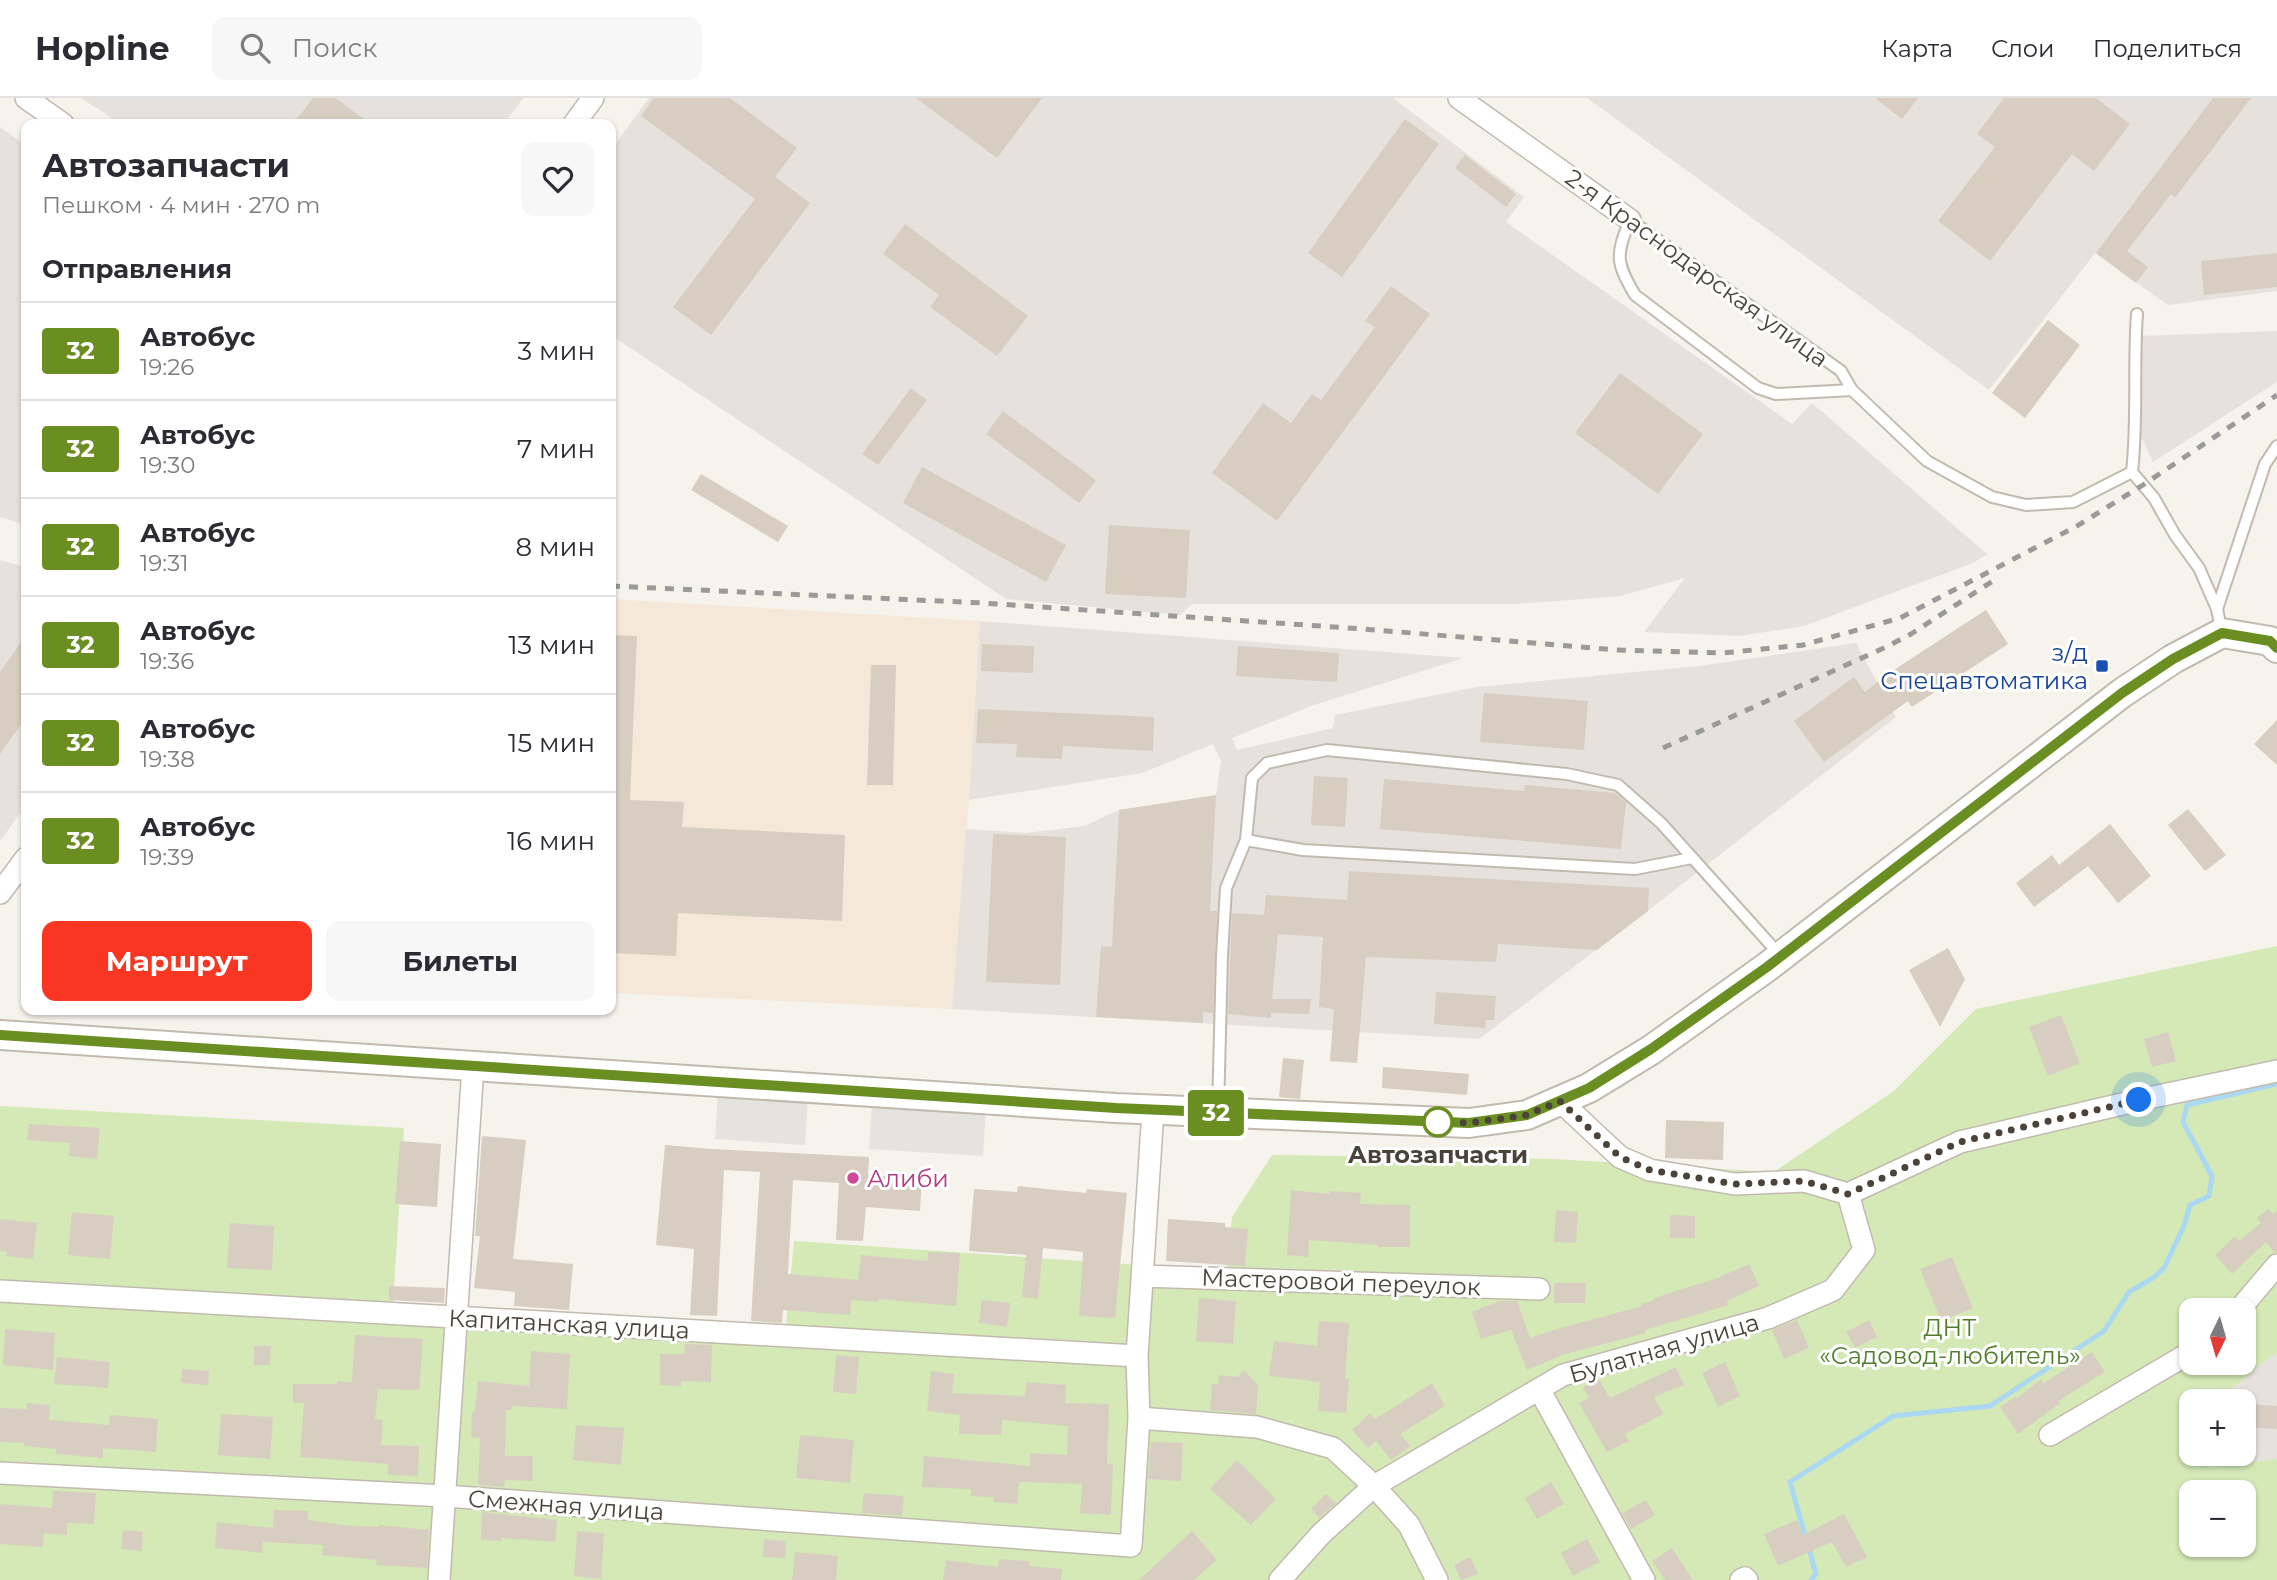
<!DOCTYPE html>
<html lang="ru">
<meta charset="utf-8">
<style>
:root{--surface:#fff;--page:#f7f7f7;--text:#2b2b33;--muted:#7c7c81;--line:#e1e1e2;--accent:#f83621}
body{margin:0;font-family:Montserrat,sans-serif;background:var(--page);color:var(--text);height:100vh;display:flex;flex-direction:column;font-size:26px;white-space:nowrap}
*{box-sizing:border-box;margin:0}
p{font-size:23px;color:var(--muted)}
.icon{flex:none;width:38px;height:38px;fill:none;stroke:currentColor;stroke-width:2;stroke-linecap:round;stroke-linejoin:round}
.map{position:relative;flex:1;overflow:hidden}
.drawer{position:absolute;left:21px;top:21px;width:595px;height:896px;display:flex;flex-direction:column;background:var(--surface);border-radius:14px;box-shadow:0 2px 5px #0004}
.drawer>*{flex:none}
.badge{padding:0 14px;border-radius:5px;font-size:24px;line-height:46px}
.needle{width:46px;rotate:185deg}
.fabs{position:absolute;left:2179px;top:1200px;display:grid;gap:14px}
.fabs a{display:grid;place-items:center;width:77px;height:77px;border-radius:14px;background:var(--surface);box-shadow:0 2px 5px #0004;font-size:35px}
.you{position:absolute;width:35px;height:35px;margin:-18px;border:5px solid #fff;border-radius:50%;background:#1a73e8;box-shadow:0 0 0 10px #1a73e833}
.map>.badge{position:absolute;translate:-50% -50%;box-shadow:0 0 0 4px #fff}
h2{padding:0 21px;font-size:26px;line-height:63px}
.round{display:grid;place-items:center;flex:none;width:74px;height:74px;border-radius:14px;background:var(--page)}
.summary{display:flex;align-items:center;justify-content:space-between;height:119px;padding:0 21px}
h1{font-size:33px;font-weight:700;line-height:52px}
.action{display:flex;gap:14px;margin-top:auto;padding:14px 21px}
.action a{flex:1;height:80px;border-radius:14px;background:var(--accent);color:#fff;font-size:28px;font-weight:700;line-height:80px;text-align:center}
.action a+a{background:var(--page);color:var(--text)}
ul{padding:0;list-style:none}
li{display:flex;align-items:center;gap:21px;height:98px;padding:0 21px;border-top:2px solid var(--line)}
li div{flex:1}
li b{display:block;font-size:26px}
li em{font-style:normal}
li .badge{min-width:77px;font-weight:700;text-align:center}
header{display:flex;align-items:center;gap:42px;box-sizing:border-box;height:98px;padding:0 35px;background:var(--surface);border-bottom:2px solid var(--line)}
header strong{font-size:33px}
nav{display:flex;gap:38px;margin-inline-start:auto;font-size:24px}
.search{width:490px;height:63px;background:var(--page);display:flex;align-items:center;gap:18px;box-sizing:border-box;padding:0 24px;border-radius:14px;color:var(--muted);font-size:26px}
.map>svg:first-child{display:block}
</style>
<header>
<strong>Hopline</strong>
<div class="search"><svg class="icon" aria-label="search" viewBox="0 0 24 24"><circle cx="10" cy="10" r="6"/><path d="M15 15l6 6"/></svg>Поиск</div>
<nav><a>Карта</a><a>Слои</a><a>Поделиться</a></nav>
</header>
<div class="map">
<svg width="2277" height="1482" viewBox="0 0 2277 1482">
<rect width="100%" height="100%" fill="#f6f2ec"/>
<path fill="#f6e8d8" d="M611,501L980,523L969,702L952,911L611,895Z"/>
<path fill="#e6e1dd" d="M81,0H523L504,26H121Z
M649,0H1393L1524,99L1506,124L1792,326L1812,305L1987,456L1973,465L1804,528L1739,538L1644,534L1685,480L1620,498L1518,506H1192L1180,517L1006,501L611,237V52Z
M1587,0H2277V193L2168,207L2095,155L1989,292Z
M0,29L26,48V427L0,419Z
M2277,233V284L2153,364L2141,338L2139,238Z
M0,462L26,469V707L0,743Z
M980,523L1464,560L1314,607L1232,640L1237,652L1333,630L1335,617L1477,589L1700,568L1856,545L1896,619L1676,791L1479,941L952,911L966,731L1026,735L1084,728L1119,712L1216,698L1221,663L1213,646L1142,675L969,702Z
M2277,1254V1361L2210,1369V1356H2244V1304H2215Z"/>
<path fill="#d4e9b6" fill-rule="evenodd" d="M2277,848V1254L2215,1304H2191V1356H2210L2211,1369L2277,1361V1482H0V1008L404,1030L393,1205L786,1228L794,1143L1227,1173L1232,1119L1272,1057L1553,1061L1774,1074L1894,993L1976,911ZM2191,1213H2244V1265H2191ZM2191,1395H2244V1447H2191Z"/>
<path fill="#e5e3e0" d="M718,994L808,1000L805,1047L715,1041Z
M872,1004L986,1011L983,1058L869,1051Z"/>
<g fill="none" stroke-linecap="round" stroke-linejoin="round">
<path stroke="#aad7f1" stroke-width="5" d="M1806,1441L1790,1384L1893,1318L1990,1308L2104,1233L2129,1194L2153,1180L2164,1170L2184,1128L2190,1107L2209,1098L2212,1078L2183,1024L2187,1007L2277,986
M1809,1450L1816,1476L1811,1482"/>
</g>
<path fill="#d7cec1" d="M313,0H335L371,26H293Z
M654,0H730L797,50L775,79L810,105L711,237L673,209L755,101L641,18Z
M916,0H1042L997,60Z
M1875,0H1918L1902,21Z
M2004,0H2096L2130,26L2094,73L2072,56L1990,163L1938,123L1995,49L1977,36Z
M2213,0H2251L2175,100L2171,96L2127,153L2148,169L2136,185L2096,155Z
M1405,21L1439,46L1342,179L1308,155Z
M1465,57L1516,96L1506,109L1455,70Z
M905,126L1028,218L997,258L930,209L939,197L883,156Z
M2277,155V189L2204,197L2201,163Z
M1391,188L1430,216L1277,423L1212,375L1263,305L1291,325L1312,296L1321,302L1375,229L1365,223Z
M2048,222L2080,247L2025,320L1992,295Z
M1620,275L1703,336L1658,396L1575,335Z
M911,290L927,302L878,367L862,356Z
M1003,313L1096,382L1079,405L986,336Z
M922,369L1066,447L1046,484L903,405Z
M701,376L788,428L778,444L691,392Z
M1109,427L1190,432L1186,500L1105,496Z
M1986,512L2008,546L1912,609L1908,603L1824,664L1794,623L1854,579L1865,594L1889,575Z
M26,537V619L0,656V574Z
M611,537L637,538L630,702L684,704L682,729L845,737L842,823L678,815L676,858L611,855Z
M982,546L1034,548L1033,575L981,573Z
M1238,548L1339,555L1337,584L1236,578Z
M871,567H896L893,687H867Z
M1484,595L1588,603L1584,652L1480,644Z
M978,611L1154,619L1153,653L1063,648L1062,661L1016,659L1017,646L976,645Z
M2277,622V667L2254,646Z
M1314,678L1348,680L1345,729L1311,727Z
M1384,681L1524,693L1525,687L1615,695L1626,704L1621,751L1380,731Z
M1216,697L1210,813H1217L1213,915L1203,914V925L1096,919L1101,848L1112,849L1119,712Z
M2188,711L2226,757L2205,773L2168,727Z
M2110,726L2151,778L2118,805L2088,768L2034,809L2016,785L2052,757L2059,767Z
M993,736L1066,739L1060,887L986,884Z
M1349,773L1649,790L1648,813L1597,852L1498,846L1496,864L1366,859L1357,965L1330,963L1334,911L1319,909L1323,839L1278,836L1272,901H1311L1309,916L1271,915V920L1228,916L1232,815L1264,817L1266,797L1347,802Z
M1948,850L1965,881L1940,929L1909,872Z
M1436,894L1496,898L1494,922H1486L1485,930L1434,926Z
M2061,917L2080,965L2048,978L2029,929Z
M2168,934L2176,963L2152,969L2144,941Z
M1283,960L1304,962L1300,1001L1279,999Z
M1383,969L1469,976L1467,997L1382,990Z
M1666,1022L1724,1024L1723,1062L1665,1060Z
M29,1026L100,1030L97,1061L69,1058L70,1045L27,1042Z
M482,1038L526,1042L513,1161L573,1166L569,1212L514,1208L515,1194L474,1190L480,1138H475Z
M400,1043L441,1046L437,1109L395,1106Z
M665,1047L712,1051L869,1059L868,1077L922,1080L920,1113L866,1109L863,1143L836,1142L839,1085L793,1082L788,1176L858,1182L861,1157L928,1163V1154L960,1155L956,1208L878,1201L877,1204L851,1202L850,1217L783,1212L782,1225L751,1223L760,1074L724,1072L717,1218L690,1217L694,1151L656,1147Z
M1018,1088L1086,1095L1087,1091L1127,1095L1115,1220L1079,1218L1083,1154L1043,1150L1038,1201L1022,1199L1026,1157L969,1153L974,1091L1017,1094Z
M1291,1092L1330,1096V1093L1361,1095L1360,1106L1410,1107V1149H1378V1147L1309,1142L1308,1159L1287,1157Z
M2268,1111L2273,1116L2277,1113V1154H2274L2266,1144L2232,1176L2215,1157L2235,1138L2239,1143L2261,1125L2257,1120Z
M1556,1112L1578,1114L1576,1145L1554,1144Z
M72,1114L114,1118L110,1161L68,1157Z
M1670,1117L1695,1118V1140H1670Z
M0,1121L37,1125L33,1161L6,1158L7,1154L0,1153Z
M1168,1121L1225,1125V1129L1248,1131L1245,1168L1166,1163Z
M230,1125L274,1128L272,1172L227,1170Z
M1952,1159L1973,1210L1941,1223L1920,1171Z
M1749,1166L1759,1188L1727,1203L1728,1207L1645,1232L1646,1235L1565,1256L1527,1272L1511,1232L1481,1241L1472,1214L1500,1203H1517L1530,1240L1550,1233L1642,1208V1206L1654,1202V1200L1718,1180Z
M1554,1185H1586L1585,1205H1554Z
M389,1188L445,1190L444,1205L389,1202Z
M1199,1200L1236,1203L1233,1246L1196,1243Z
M982,1202L1010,1205L1007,1229L979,1225Z
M1797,1222L1809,1250L1784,1261L1772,1232Z
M1869,1222L1877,1239L1855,1250L1846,1234Z
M1319,1223L1349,1225L1345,1281H1349L1346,1315L1318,1313L1320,1284L1269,1278L1274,1243L1317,1248Z
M5,1231L55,1235L53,1272L3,1267Z
M355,1237L423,1241L419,1292L378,1291L375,1321L383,1322L381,1347L419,1348L418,1378L388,1377V1366L300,1359L304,1305H293V1286H337V1283L352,1284Z
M685,1246L712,1247L711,1284L681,1283V1288L660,1287V1256H684Z
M254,1248H271L270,1267H254Z
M531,1253L570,1256L567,1311L512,1308L511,1312H506L505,1358H533V1383L505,1382L504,1389L478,1387L480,1340L471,1339L472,1313L475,1314L478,1283L529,1288Z
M2092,1254L2105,1274L2058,1303L2060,1305L2018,1336L2000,1309L2016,1298L2017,1300L2041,1281L2044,1285Z
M836,1257L859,1259L856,1296L833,1294Z
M57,1259L110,1264L108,1290L54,1286Z
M1725,1264L1740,1298L1718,1309L1702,1275Z
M1676,1269L1684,1287L1654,1299L1663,1316L1625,1336L1629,1343L1607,1354L1579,1305L1589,1300L1583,1289L1599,1281L1610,1300Z
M182,1271L209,1273L208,1287L181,1285Z
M1244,1272L1258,1287L1256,1316L1210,1312L1212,1286H1218L1219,1277L1237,1279Z
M931,1273L954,1276L952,1295L1025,1298L1027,1284L1066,1287L1065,1305L1109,1306L1107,1366H1113L1111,1417L1080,1415L1082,1386L1019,1384L1017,1406L993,1404L994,1399L971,1398V1391L922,1389L924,1358L1030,1368V1355L1067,1357L1068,1328L1002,1322L1001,1337L959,1336L960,1317L927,1313Z
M1432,1285L1445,1308L1400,1336L1410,1348L1391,1362L1376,1343L1368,1350L1352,1332L1370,1315L1375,1321Z
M27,1305L50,1307L49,1322L109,1327L110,1317L158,1321L156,1354L103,1350V1360L56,1356V1351L24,1348V1345L0,1344V1310L27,1311Z
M2244,1306L2277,1308V1331L2244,1329Z
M221,1316L273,1319L270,1361L218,1357Z
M576,1327L624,1330L621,1367L573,1362Z
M800,1337L854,1342L850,1385L796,1380Z
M1151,1344L1183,1345L1181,1383L1148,1381Z
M1237,1362L1276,1401L1251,1427L1210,1391Z
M1551,1384L1564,1406L1537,1421L1525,1400Z
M53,1393L96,1395L94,1426L67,1425V1437L44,1435L43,1449L0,1446V1406L52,1410Z
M864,1395L904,1398L902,1418L862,1415Z
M1326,1396L1336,1405L1319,1420L1311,1411Z
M1646,1402L1655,1417L1631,1431L1622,1415Z
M274,1412L308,1413V1422L352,1428L379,1429V1427L429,1432L427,1470L376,1467L377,1462L322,1457L323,1447L263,1444L262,1455L215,1450L217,1424L273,1430Z
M482,1414L557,1422L555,1444L502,1440L501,1443L481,1442Z
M1844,1416L1867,1459L1846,1469L1832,1444L1778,1468L1764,1436L1797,1422L1803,1437Z
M123,1432L143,1434L142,1453L121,1451Z
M577,1433L604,1435L601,1481L574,1478Z
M1192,1433L1217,1462L1194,1482H1139Z
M764,1441L786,1443L785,1460L763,1459Z
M1587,1441L1600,1464L1573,1478L1561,1455Z
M1672,1450L1693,1482H1665L1652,1463Z
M795,1454L838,1458L836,1482H792Z
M1470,1459L1478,1476L1461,1482L1454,1467Z
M999,1461L1029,1463V1468L1062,1471L1061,1482H943L946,1462L998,1469Z"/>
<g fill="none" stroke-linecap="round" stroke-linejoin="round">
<defs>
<path id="service" d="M1852,292L1776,296L1758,290L1635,197C1615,163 1616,157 1630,122L1841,273L1852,292L1927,363L1992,399L2026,407L2073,404L2132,374L2154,400L2175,437L2199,470L2217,511L2222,535
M2132,374C2138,321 2133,269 2137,216
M2217,511L2265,366L2277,348
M1246,742L1303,752L1635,771L1692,760
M1218,1012L1222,857L1226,790L1246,742L1252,680L1267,665L1327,652L1567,676L1618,687L1661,725L1779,856"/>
<path id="minor" d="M26,0L63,26
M1459,0L1630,122
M574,26L593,0
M0,795L26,760
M1560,1003L1620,1059L1650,1072L1735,1086L1804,1083L1848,1096
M1848,1096L1960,1044L2139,1002L2277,973
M1142,1178L1539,1191
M0,1193L1137,1258
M2238,1213L2277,1167
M1539,1291L1644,1482
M1139,1320L1257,1329L1333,1350L1374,1388L1409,1427L1437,1482
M2050,1337L2191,1254
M0,1375L445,1398L1131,1448L1139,1320L1137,1258L1153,1012
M439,1482L473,968
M1280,1482L1321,1436L1374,1388L1563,1277L1768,1220L1833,1192L1864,1152L1848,1096
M1741,1482L1745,1480L1747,1482"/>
<path id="tertiary" d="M0,937L1116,1010L1469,1025L1527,1017L1589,990L1651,952L1767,869L2122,595L2173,561L2222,535L2270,543L2277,550"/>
</defs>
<use href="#service" stroke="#c2baae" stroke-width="14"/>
<use href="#minor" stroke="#c2baae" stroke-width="24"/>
<use href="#tertiary" stroke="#c2baae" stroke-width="32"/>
<use href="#service" stroke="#fff" stroke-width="10"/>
<use href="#minor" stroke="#fff" stroke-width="21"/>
<use href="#tertiary" stroke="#fff" stroke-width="28"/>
<path stroke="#9a9a9a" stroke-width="5" stroke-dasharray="9 9" stroke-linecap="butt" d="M611,488L983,505L1364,531L1616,552L1723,555L1803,547L1900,520L2077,428L2143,387L2277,297
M1663,650L1886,549L1911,536L1999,479"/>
</g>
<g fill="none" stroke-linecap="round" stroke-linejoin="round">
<defs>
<path id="line" d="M0,937L1116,1010L1469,1025L1527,1017L1589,990L1651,951L1767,869L2122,595L2173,561L2222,535L2270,543L2277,550"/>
</defs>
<use href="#line" stroke="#fff" stroke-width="16"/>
<use href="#line" stroke="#6b8e23" stroke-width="10"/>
<path stroke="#4b4339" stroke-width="7" stroke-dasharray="0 12.6" d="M1438,1024L1469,1025L1527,1017L1560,1003L1620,1059L1650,1072L1735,1086L1804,1083L1848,1096L1960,1044L2139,1002"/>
</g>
<rect fill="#1a4fb4" stroke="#fff" stroke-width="2.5" x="2095" y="561" width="14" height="14" rx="3.5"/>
<circle fill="#fff" stroke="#6b8e23" stroke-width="3.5" cx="1438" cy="1024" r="14"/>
<circle fill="#d1479c" stroke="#fff" stroke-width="2.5" cx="853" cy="1080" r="7"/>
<g text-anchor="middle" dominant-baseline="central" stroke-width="6" stroke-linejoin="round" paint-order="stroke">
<g font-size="24" fill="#4b4339" stroke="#fff">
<text transform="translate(1697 170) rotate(36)">2-я Краснодарская улица</text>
<text transform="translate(1341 1184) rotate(2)">Мастеровой переулок</text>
<text transform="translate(569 1226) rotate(3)">Капитанская улица</text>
<text transform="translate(1664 1250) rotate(-16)">Булатная улица</text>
<text transform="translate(566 1407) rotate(4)">Смежная улица</text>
</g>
<g font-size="24" fill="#164399" stroke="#fff" text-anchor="end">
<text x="2088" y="554">з/д<tspan x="2088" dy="28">Спецавтоматика</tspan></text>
</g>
<g font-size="24" font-weight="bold" fill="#4b4339" stroke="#fff">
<text x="1438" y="1056">Автозапчасти</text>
</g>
<g font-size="24" fill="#b23c85" stroke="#fff" text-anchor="start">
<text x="867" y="1080">Алиби</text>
</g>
<g font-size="24" fill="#4f7d2c" stroke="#fff">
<text x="1950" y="1229">ДНТ<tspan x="1950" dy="28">«Садовод-любитель»</tspan></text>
</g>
</g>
</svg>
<div class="fabs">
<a><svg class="needle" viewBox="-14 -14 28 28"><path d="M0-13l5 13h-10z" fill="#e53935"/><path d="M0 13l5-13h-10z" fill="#7c7c81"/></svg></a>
<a>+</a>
<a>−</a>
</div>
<div class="you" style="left:2139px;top:1002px"></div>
<b class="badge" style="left:1216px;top:1015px;background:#6b8e23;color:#fff">32</b>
<section class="drawer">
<div class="summary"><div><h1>Автозапчасти</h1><p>Пешком · 4 мин · 270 m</p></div><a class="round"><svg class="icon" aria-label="heart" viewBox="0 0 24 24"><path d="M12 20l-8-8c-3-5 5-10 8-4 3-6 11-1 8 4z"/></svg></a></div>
<h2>Отправления</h2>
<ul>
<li><span class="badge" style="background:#6b8e23;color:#fff">32</span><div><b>Автобус</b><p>19:26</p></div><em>3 мин</em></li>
<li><span class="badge" style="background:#6b8e23;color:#fff">32</span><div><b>Автобус</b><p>19:30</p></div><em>7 мин</em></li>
<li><span class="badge" style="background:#6b8e23;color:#fff">32</span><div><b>Автобус</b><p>19:31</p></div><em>8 мин</em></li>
<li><span class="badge" style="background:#6b8e23;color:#fff">32</span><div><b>Автобус</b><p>19:36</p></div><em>13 мин</em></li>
<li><span class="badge" style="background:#6b8e23;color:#fff">32</span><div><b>Автобус</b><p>19:38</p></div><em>15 мин</em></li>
<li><span class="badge" style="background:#6b8e23;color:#fff">32</span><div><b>Автобус</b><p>19:39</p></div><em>16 мин</em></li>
</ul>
<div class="action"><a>Маршрут</a><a>Билеты</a></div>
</section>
</div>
